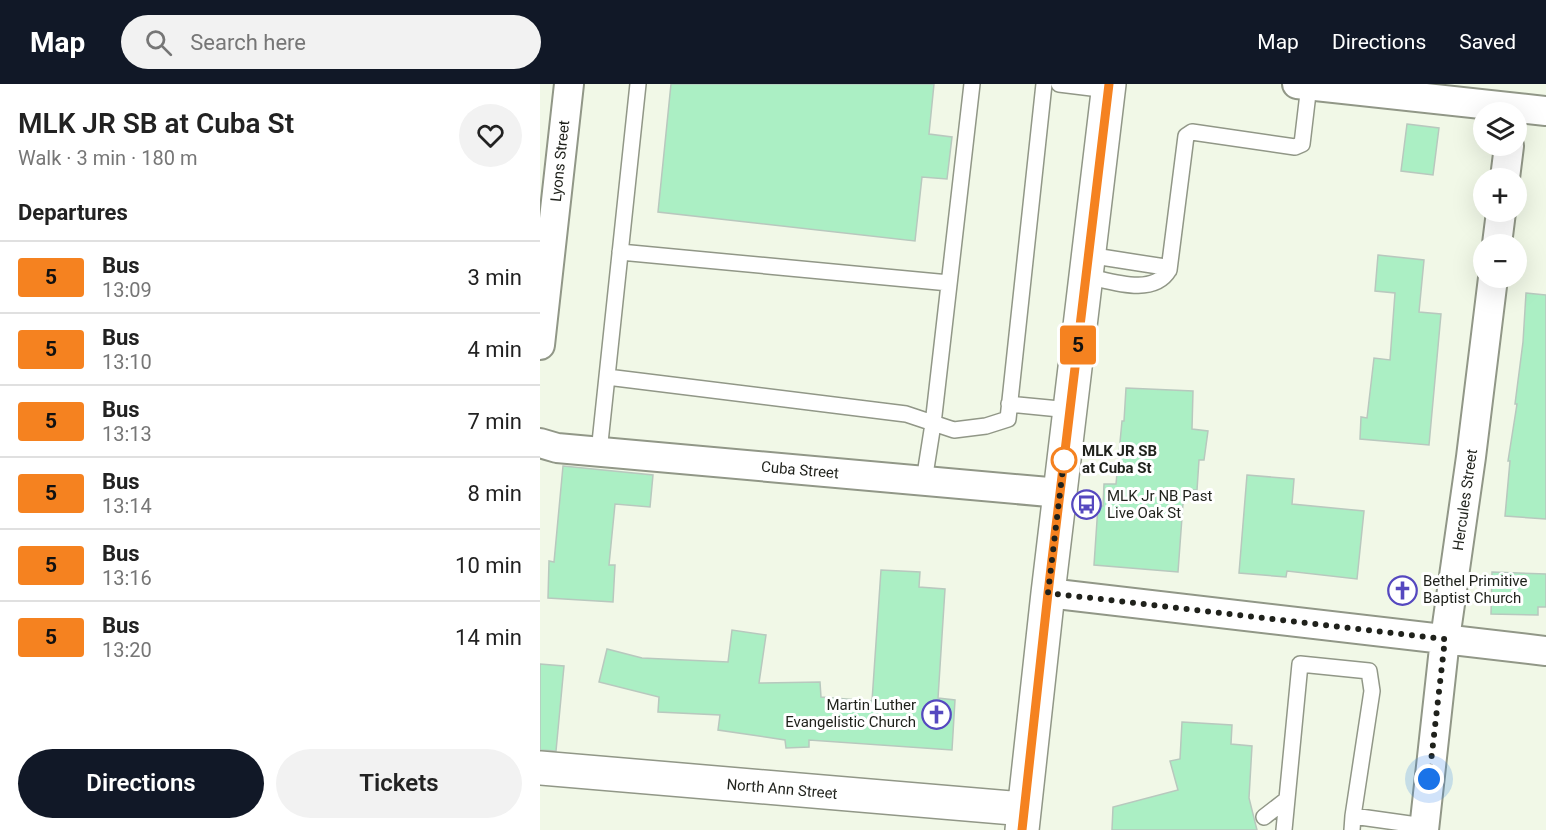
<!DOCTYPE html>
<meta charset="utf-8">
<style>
:root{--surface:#fff;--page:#f2f2f2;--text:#222;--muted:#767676;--line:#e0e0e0;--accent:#111827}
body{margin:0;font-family:Roboto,sans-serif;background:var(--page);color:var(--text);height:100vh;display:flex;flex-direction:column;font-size:22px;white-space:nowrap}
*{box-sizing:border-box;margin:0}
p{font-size:20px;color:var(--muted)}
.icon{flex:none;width:33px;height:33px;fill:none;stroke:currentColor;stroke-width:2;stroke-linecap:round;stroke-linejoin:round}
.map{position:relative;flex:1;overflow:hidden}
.side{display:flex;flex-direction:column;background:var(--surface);width:540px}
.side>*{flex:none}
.badge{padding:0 12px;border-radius:4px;font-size:21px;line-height:39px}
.fabs{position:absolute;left:933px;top:18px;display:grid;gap:12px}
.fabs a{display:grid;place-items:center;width:54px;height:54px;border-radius:50%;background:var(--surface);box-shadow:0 6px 24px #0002;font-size:30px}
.you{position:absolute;width:30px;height:30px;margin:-15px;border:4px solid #fff;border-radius:50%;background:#1a73e8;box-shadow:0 0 0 9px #1a73e833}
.map>.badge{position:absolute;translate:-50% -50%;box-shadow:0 0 0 3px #fff}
h2{padding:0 18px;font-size:22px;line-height:54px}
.round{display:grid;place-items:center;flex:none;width:63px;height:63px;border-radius:32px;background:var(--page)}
.summary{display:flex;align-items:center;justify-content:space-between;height:102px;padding:0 18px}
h1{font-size:28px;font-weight:600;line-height:45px}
.action{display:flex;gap:12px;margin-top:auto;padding:12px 18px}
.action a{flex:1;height:69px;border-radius:36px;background:var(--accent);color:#fff;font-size:24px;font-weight:600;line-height:69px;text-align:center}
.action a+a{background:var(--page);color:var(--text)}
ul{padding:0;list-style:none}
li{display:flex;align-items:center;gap:18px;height:72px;padding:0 18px;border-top:2px solid var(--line)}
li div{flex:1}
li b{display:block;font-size:22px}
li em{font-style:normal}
li .badge{min-width:66px;font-weight:700;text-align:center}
header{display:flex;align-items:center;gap:36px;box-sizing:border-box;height:84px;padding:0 30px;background:var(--accent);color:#fff}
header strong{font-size:28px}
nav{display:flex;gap:33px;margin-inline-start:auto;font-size:21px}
.search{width:420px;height:54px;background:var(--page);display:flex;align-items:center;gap:15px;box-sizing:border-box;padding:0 21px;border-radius:33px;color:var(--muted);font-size:22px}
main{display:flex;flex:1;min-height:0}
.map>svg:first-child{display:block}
</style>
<header>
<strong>Map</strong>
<div class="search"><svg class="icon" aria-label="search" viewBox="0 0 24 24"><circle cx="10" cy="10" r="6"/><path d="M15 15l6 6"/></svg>Search here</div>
<nav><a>Map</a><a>Directions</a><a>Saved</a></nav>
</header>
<main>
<section class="side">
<div class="summary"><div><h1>MLK JR SB at Cuba St</h1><p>Walk · 3 min · 180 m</p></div><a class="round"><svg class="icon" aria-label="heart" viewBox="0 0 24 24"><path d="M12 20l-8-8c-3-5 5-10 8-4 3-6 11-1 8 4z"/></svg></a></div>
<h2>Departures</h2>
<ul>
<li><span class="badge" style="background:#f58220;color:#111">5</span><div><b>Bus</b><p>13:09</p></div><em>3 min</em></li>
<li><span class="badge" style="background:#f58220;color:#111">5</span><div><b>Bus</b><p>13:10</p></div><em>4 min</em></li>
<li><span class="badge" style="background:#f58220;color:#111">5</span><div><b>Bus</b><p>13:13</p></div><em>7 min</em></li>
<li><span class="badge" style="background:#f58220;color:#111">5</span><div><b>Bus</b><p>13:14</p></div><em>8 min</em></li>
<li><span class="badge" style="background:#f58220;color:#111">5</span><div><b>Bus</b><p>13:16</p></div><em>10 min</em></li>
<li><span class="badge" style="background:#f58220;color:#111">5</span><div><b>Bus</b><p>13:20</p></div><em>14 min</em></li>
</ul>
<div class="action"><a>Directions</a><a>Tickets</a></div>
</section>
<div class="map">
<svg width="1006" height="746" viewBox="0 0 1006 746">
<rect width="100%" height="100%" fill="#f1f8e7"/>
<path fill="#abefc4" stroke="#b8c8be" stroke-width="1.5" d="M131,0H394L389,50L412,53L407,95L382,93L375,157L118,128Z
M867,40L899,44L893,91L861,87Z
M838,171L884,176L879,228L901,230L889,361L820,355L821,333L827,334L834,274L850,276L855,209L835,207Z
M986,209L1006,211V435L965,432L970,377H968L977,320H975L983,258Z
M586,304L653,307L652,345L668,347L664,376H659L657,406H644L638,488L554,481L558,422H563L564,400H576L582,337H584Z
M23,382L113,391L110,423L75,420L69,481H75L73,518L8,514L9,477L14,478Z
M707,391L754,395L752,420L824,427L817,495L747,487L746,493L699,489Z
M341,486L380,488L379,503L405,505L398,614L415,616L412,666L269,656V663L246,664L245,656L178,646L180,631L118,628L119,613L59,598L67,565L102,574L188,578L192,546L226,551L219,599L280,598L281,613L332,617Z
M952,488L1006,490V523H998V531L951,530Z
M0,580L24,582L16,667L0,666Z
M642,638L692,641L691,660L712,662L709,714L717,746H572L573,723L638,706L630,677L640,675Z"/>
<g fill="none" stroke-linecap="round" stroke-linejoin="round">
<defs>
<path id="lane" d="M519,0L568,6
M80,168L409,199
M629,186L646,52L652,48L755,63L762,60L769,1
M546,192C571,197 613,213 629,186L625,183L548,171
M67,293L366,330L414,346L446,342L468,335L504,0
M469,320L530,326
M59,368L98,0
M384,397L393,340L432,0
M724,733L746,716
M744,746L760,580L829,587L832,607L813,732
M812,746L813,732L884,742"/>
<path id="street" d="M757,0L1006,27
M965,94L969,62
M957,160L961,128
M0,261L29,0
M0,359L17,364L520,409
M508,509L1006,567
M884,746L905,555L931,373L953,194"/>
<path id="secondary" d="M0,684L484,725
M482,746L508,509L569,0"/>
</defs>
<use href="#lane" stroke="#919787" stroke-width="18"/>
<use href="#street" stroke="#919787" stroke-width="32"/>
<use href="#secondary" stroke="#919787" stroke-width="36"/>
<use href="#lane" stroke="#fff" stroke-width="15"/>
<use href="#street" stroke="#fff" stroke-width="28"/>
<use href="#secondary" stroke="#fff" stroke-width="33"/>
</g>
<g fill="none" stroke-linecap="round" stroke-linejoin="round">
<defs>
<path id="line" d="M482,746L508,509L569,0"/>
</defs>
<use href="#line" stroke="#fff" stroke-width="14"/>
<use href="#line" stroke="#f58220" stroke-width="9"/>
<path stroke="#1f211b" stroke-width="6" stroke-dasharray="0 10.8" d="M524,376L525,367L508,509L905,555L889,695"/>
</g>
<defs>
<symbol id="bus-ring" viewBox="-11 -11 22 22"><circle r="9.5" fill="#fff" stroke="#5548bf" stroke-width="1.5"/><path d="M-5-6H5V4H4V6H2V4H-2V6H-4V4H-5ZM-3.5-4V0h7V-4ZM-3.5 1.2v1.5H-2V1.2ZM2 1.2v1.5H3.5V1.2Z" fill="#5548bf"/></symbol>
<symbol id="church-ring" viewBox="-11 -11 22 22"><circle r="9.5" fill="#fff" stroke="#5548bf" stroke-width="1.5"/><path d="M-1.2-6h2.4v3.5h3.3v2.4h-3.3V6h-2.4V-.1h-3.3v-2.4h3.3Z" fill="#5548bf"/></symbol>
</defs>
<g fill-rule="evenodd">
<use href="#bus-ring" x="530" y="404" width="33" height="33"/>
<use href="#church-ring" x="846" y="490" width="33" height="33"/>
<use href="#church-ring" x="380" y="614" width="33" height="33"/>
</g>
<circle fill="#fff" stroke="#f58220" stroke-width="3" cx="524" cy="376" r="12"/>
<g text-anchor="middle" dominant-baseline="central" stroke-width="6" stroke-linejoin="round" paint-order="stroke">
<g font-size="15" fill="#1f211b" stroke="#fff">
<text transform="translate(20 77) rotate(-84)">Lyons Street</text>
<text transform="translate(260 386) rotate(5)">Cuba Street</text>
<text transform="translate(925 416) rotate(-82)">Hercules Street</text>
<text transform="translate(242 705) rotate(5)">North Ann Street</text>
</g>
<g font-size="15" font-weight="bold" fill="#1f211b" stroke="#fff" text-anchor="start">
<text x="542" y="367">MLK JR SB<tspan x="542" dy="17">at Cuba St</tspan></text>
</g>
<g font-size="15" fill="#1f211b" stroke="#fff" text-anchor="start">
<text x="567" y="412">MLK Jr NB Past<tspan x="567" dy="17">Live Oak St</tspan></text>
<text x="883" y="497">Bethel Primitive<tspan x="883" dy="17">Baptist Church</tspan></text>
<text x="376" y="621" text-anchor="end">Martin Luther<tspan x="376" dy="17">Evangelistic Church</tspan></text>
</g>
</g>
</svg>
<div class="fabs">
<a><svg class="icon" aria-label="layers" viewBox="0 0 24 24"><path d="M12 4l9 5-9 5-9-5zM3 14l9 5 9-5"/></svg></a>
<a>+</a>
<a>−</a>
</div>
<div class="you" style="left:889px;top:695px"></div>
<b class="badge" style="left:538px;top:261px;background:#f58220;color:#111">5</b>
</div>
</main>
